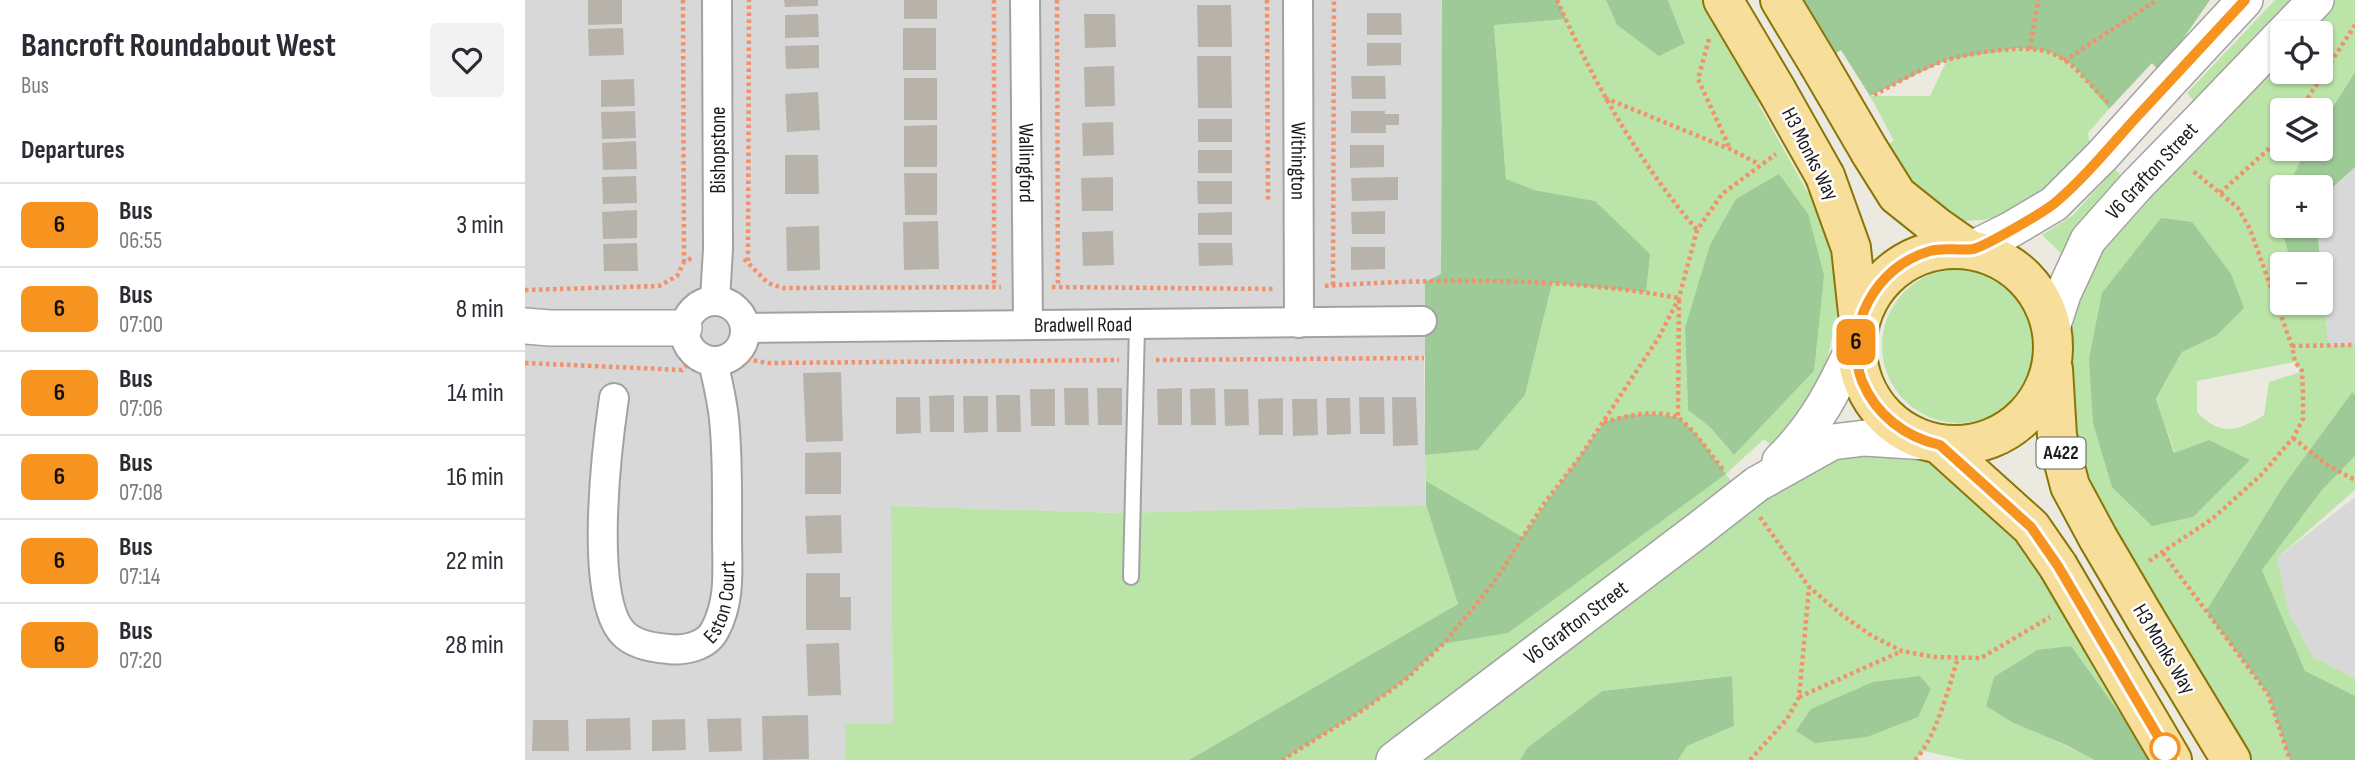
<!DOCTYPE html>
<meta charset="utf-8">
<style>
:root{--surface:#fff;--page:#f2f2f3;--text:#2b2b33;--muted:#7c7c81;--line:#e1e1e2}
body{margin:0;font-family:"Sofia Sans Condensed",sans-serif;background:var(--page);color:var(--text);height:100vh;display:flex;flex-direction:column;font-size:26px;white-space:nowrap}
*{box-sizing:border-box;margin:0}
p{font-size:23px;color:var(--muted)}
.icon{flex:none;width:38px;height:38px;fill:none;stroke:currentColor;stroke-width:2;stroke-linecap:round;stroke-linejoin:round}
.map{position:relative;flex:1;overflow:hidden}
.panel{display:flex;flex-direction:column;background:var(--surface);width:525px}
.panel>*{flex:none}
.badge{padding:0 14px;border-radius:10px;font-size:24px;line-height:46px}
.buttons{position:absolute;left:1745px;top:21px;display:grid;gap:14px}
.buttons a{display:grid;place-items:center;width:63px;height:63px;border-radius:7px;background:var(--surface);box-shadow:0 2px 5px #0004;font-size:35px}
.map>.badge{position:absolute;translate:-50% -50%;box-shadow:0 0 0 4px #fff}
h2{padding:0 21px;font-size:26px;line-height:63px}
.round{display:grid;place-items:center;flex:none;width:74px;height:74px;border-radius:7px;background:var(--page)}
.overview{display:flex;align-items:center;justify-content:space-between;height:119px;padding:0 21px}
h1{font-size:33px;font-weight:700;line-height:52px}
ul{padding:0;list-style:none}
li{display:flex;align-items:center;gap:21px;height:84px;padding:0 21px;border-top:2px solid var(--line)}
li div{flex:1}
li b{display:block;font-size:26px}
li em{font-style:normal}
li .badge{min-width:77px;font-weight:700;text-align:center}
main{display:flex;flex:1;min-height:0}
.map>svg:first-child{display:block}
</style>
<main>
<section class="panel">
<div class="overview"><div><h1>Bancroft Roundabout West</h1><p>Bus</p></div><a class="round"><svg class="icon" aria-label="heart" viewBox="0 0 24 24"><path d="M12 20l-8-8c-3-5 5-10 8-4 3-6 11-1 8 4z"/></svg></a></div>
<h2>Departures</h2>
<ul>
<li><span class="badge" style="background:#f6941f;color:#111">6</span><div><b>Bus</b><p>06:55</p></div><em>3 min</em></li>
<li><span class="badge" style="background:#f6941f;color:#111">6</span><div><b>Bus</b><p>07:00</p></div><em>8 min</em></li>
<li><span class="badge" style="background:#f6941f;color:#111">6</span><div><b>Bus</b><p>07:06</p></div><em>14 min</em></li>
<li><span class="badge" style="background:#f6941f;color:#111">6</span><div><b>Bus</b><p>07:08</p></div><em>16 min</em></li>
<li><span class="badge" style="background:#f6941f;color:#111">6</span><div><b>Bus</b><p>07:14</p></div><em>22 min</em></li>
<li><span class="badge" style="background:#f6941f;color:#111">6</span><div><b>Bus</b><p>07:20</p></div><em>28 min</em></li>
</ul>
</section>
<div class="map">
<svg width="1830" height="760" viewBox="0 0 1830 760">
<rect width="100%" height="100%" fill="#eceae0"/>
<path fill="#d9d8d8" d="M0,0H917L916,274L899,358L901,505L593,513L366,506L368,724H320V760H0Z
M1830,167V345L1804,346L1792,226H1796V198Z
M1830,497V678L1788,657L1763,614L1752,558Z"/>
<path fill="#bbe5a8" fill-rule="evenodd" d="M1032,0H1081L1092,25L1160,42L1143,0H1198L1209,18L1234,105L1283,193L1293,192L1311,246L1314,306L1303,356L1290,392L1246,445L1239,439L1201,474L1218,496L1307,442H1402L1474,498L1626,760L1512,650L1470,677L1461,706C1496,726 1533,741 1569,760H1440L1399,751L1390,760H1153L1162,746L1209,726L1206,676L1077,691L1002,748L995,760H757L880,680L918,644L983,633L1079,422L997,538L901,481L900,455L953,450L1000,395L1027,282L1121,291L1070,201L1009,190L981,179L969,24L1040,19ZM1160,328L1289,371L1209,455L1186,428L1163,410Z
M1750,0H1776L1674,106L1662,93Z
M1791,0H1830V72L1796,126V110H1757V149H1781L1763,187H1757V200L1751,213L1767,264H1757V303H1793L1800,312L1804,345H1830V395L1826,393L1759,485L1681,611L1743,694L1765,760H1697L1532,436L1527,328L1538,294L1757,35V72H1796V33H1759ZM1667,222L1691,336L1657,352L1631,400L1650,453L1587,487ZM1770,362L1776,372L1744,382L1739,415C1713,431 1696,437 1672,412V381Z
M1494,48L1524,52L1549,66L1584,109L1563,133L1565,147L1514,195L1483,213L1458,220L1437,221L1410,204L1387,183L1363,144L1369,141L1345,96H1405L1422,60Z
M1590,169L1601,181L1541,258L1517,235L1547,216Z
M1357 346a77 77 0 1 1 154 0a77 77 0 1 1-154 0Z
M1830,456V490L1752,558L1764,614L1788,657L1830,678V696L1780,672L1737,570L1797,490Z
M901,505L933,604L664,760H320V724H368L366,506L593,513Z"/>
<path fill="#9dca97" d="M917,0H1032L1041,19L969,25L981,179L1009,190L1070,201L1125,254L1121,292L1027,283L1000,395L953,450L900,455V282L916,274Z
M1081,0H1143L1160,43L1134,56L1092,25Z
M1268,0H1685L1635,72L1627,63L1584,109L1549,66L1524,52L1494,48L1422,60L1345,96L1316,50L1308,55Z
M1830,72V167L1796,198V187H1763L1781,149H1796V126Z
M1254,174L1283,214L1299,275L1289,371L1209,455L1186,428L1163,410L1160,328L1185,245L1211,199Z
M1757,200V226H1792L1800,312L1793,303H1796V264H1767L1751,213Z
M1636,218L1667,222L1706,274L1719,308L1691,336L1657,352L1631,399L1649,453L1684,440L1725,460L1668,517L1627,526L1587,487L1568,423L1564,359L1577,293Z
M1827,392L1830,395V456L1797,490L1737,570L1780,671L1830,696V760H1765L1743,694L1681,611L1759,485Z
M1127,414L1153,417L1171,434L1201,474L983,633L918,644L880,680L838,710L757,760H664L933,604L901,505V481L997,537L1079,422L1102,415Z
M1546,646L1616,743L1626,760H1569L1543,746L1487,722L1461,706L1469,677L1512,650Z
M1207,676L1209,726L1162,746L1153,760H995L1002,748L1077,691Z
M1395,676L1406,689L1393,717L1342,737L1290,743L1271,731L1286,709L1348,682Z"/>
<path fill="#b8b3aa" d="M63,0H97V24L63,25Z
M259,0H293V6L260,7Z
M379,0H412V19H379Z
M672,5H706L707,47H673Z
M842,13H876L877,35H842Z
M293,14L294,37L260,38V15Z
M559,14H590L591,47L560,48Z
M98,28L99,55L64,56L63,29Z
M378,28H411V70H378Z
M842,43H876V65L842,66Z
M294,45V68L261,69L260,46Z
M672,56H706L707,108H673Z
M589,66L590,106L560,107L559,67Z
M826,76H860L861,99H827Z
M379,78H412V120H379Z
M109,79L110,106L76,107V80Z
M293,92L295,130L262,132L260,94Z
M110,111L111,138L77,139L76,112Z
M826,111H860V114H874V125H861V133H826Z
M673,119H707V142H673Z
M588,122L589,155L558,156L557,123Z
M412,125V167H379V126Z
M111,141L112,169L78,170L77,143Z
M825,145H859V167L825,168Z
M673,150H707V173H673Z
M260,155H293L294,194H260Z
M379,173H412V215H380Z
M111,176L112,203L78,204L77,177Z
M588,177V211H557L556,178Z
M873,177V200L827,201L826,178Z
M672,181H707V204H673Z
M112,210V238L78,239L77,212Z
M860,211V234H827L826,212Z
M707,212V235H673V213Z
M413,221L414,269L379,270L378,222Z
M294,226L295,270L262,271L261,227Z
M588,231L589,265L558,266L557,232Z
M112,243L113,271H79L78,244Z
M673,243H707L708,265L674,266Z
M826,247H860V269L826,270Z
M316,372L318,441L281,442L278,373Z
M539,388H563L564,425H540Z
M572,388H597V425H573Z
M657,388V425H633L632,389Z
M690,388L691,425H666L665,389Z
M505,389H530V426H506Z
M699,389H723L724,425L700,426Z
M429,395V432H405L404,396Z
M471,395H495L496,432H472Z
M438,396H463V432L439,433Z
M371,397H395L396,433L371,434Z
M834,397H859L860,434H835Z
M867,397H891L893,445L868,446Z
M758,398V435H734L733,399Z
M801,398H825L826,434L802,435Z
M767,399H792L793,435L768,436Z
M316,452V494H280V453Z
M316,515L317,553L282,554L280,516Z
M281,573H315V597H326V630H281Z
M314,643L316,695L283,696L281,644Z
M283,715L284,759L238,760L237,716Z
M105,718L106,750L61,751V719Z
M216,718L217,751L184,752L182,719Z
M160,719L161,750L127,751V720Z
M8,720H43L44,751H7Z"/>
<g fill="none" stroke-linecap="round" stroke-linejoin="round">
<defs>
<path id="service" d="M606,577L612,326"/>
<g id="minor">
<path id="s1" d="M500,0L503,325"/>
<path id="s2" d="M773,0L774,323"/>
<path d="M190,300L193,249L192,0"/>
<circle cx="190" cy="331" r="30"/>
<path id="s3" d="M220,328L897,321"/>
<path id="s4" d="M89,398C82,446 63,600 99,634C110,645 130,648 144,649C160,651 182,646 190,630C206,600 202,568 202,536C202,497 203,457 199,419C197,399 192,380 188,361"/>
</g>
<g id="tertiary">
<path d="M1759,33L1791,0"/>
<path d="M1642,84L1720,0"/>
<path d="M1683,112L1757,35"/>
<path d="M1447,249L1485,230L1529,204L1577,156"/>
<path d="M0,326L25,328H159"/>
<path d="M1527,328L1538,294L1563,240L1611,186"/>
<path d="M1255,461C1292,425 1309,389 1331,343"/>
<path d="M1232,484L1307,442L1340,438L1402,442"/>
<path id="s5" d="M869,760L1173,530"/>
</g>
<path id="primary" d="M1198,0L1252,91
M1255,0L1293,63
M1345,152L1372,195L1412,227L1442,248
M1300,176L1326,248L1334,322
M1332 347a98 98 0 1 1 196 0a98 98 0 1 1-196 0Z
M1528,369L1532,436L1545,486L1573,538
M1415,445L1506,527L1533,566
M1620,618L1706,760
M1577,641L1647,760"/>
</defs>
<use href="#service" stroke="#a2a2a2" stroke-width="18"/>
<use href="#minor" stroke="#a2a2a2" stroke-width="32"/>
<use href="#tertiary" stroke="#a2a2a2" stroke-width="38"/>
<use href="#primary" stroke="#8a7607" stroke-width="42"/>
<path stroke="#f2916b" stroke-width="4.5" stroke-dasharray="3.5 3.5" stroke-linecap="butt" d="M158,0L159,262
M469,0V287
M532,0L533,287
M742,0L743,200
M1032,0C1069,83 1113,161 1172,230
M1184,39L1173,79L1205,149
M1505,49L1513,0
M1539,61L1632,0
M1349,95C1372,83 1396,68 1422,60C1446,53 1499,44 1523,52C1549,60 1564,86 1584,103
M1080,98L1205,149L1234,164
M1775,110L1830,25
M1695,193L1757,137
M219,259L243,283L258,288L476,287
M223,261L224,0
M808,285L809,0
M800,286C918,278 1037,277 1154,298L1153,417
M527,287L749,289
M0,290L134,286L152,276L159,262L167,258
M1767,346L1830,345
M215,358L243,363L594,360
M631,360L899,358
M0,363L157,370L161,366
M1079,422C1101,416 1129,409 1151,417C1165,423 1189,459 1199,471
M1768,438L1802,465L1830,480
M1235,517L1284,587L1317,615L1347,636L1377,651L1409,657L1456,658L1525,617
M1638,553L1743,694L1765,760
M1624,561L1687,519L1735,476L1768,438L1778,419V394L1777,371L1770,362L1767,346L1725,229L1713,208L1667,170
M1274,697L1377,651
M757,760L838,710L880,680L918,644L950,606L972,578L1018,505L1055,457L1134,337L1154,298L1172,230L1197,194L1251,154
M1225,760L1262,719L1274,697L1284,588
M1390,760C1412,736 1423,689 1433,658"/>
<use href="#service" stroke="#fff" stroke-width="14"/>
<use href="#minor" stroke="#fff" stroke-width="28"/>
<use href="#tertiary" stroke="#fff" stroke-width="35"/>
<use href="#primary" stroke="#f7df9b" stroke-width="38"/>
<defs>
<path id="tertiary-bridge" d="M1577,156L1642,84
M1611,186L1683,112
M1173,530L1232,484"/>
<path id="primary-bridge" d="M1293,63L1345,152
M1252,91L1300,176
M1573,538L1620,618
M1533,566L1577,641"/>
</defs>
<use href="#tertiary-bridge" stroke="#a2a2a2" stroke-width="38" stroke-linecap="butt"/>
<use href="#primary-bridge" stroke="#8a7607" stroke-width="42" stroke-linecap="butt"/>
<use href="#tertiary-bridge" stroke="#fff" stroke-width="35"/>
<use href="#primary-bridge" stroke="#f7df9b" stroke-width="38"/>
</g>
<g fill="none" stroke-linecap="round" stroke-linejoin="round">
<defs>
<path id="line" d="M1647,760L1533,566L1506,527L1415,445C1380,437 1351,415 1337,381C1317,328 1351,266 1405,251C1419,247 1434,251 1448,249C1459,247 1521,211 1531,202C1559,178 1583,149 1608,121C1645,81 1683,40 1720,0"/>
</defs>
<use href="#line" stroke="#fff" stroke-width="16"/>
<use href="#line" stroke="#f6941f" stroke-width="10"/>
</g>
<circle fill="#fff" stroke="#f6941f" stroke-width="3.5" cx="1640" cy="748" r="14"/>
<g text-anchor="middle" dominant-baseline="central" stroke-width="5" stroke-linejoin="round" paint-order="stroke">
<rect fill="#fff" stroke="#5f5f5f" stroke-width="2" x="1511.5" y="437.5" width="49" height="31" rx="5"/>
<g font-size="19" font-weight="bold" fill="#1b1b1b">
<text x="1536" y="453">A422</text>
</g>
<g font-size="21" fill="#1b1b1b" stroke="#fff">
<text transform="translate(193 150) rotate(-90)">Bishopstone</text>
<text transform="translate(1285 154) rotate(63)">H3 Monks Way</text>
<text stroke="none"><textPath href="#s2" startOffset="161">Withington</textPath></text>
<text stroke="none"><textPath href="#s1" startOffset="163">Wallingford</textPath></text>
<text transform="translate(1627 171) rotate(-47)">V6 Grafton Street</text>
<text stroke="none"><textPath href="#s3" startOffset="338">Bradwell Road</textPath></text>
<text stroke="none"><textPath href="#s4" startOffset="371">Eston Court</textPath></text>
<text stroke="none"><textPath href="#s5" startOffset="228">V6 Grafton Street</textPath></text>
<text transform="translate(1639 649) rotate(59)">H3 Monks Way</text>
</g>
</g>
</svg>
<div class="buttons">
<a><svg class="icon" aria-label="locate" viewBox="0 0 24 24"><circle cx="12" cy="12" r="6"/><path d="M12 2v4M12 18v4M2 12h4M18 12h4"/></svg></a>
<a><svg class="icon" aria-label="layers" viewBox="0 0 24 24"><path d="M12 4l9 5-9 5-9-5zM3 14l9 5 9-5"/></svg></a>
<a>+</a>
<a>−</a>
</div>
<b class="badge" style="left:1331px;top:342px;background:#f6941f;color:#111">6</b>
</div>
</main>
